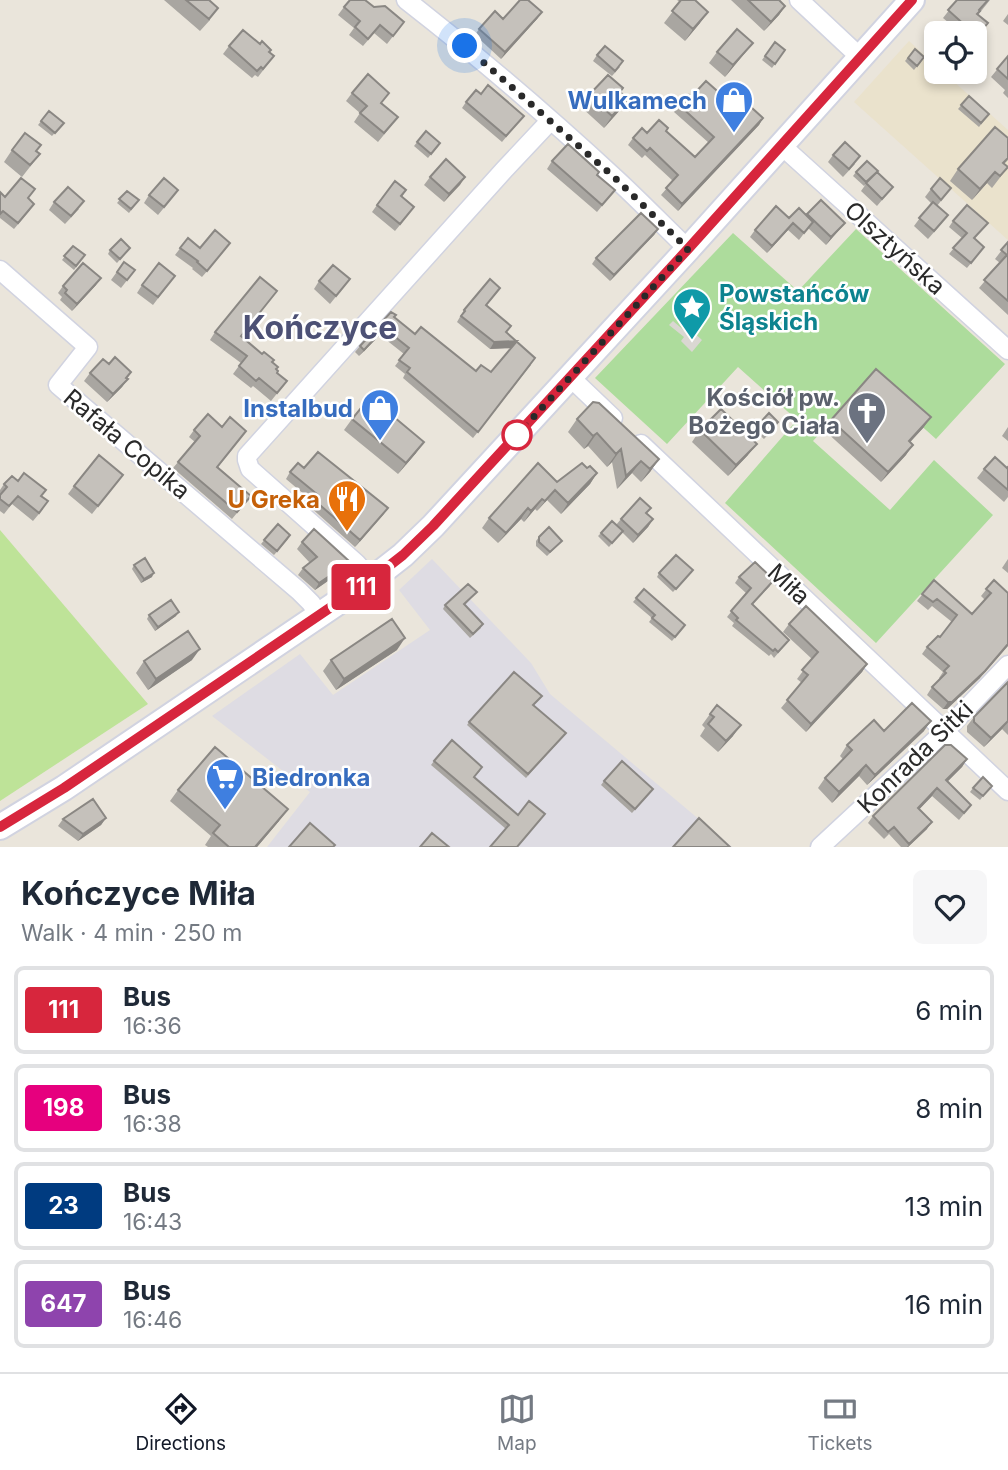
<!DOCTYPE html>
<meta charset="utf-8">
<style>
:root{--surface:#fff;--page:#f6f6f7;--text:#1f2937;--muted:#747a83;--line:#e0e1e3;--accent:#111827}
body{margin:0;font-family:Inter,sans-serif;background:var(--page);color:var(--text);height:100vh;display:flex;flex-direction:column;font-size:26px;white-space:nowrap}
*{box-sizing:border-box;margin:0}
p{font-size:23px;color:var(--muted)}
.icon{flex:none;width:38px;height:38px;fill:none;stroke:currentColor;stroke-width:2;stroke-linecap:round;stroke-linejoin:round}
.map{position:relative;height:847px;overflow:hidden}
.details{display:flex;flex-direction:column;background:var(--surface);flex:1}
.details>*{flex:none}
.badge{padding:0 14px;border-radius:5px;font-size:24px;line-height:46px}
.tools{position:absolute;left:924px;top:21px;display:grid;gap:14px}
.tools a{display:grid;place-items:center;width:63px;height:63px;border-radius:10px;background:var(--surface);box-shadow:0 4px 10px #0003;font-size:35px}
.you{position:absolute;width:35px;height:35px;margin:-18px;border:5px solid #fff;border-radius:50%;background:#1a73e8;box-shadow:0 0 0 10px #1a73e833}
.map>.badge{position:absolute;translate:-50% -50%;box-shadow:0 0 0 4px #fff}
.round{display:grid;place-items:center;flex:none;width:74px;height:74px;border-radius:10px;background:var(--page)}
.summary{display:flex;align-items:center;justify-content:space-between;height:119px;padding:0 21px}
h1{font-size:33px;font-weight:700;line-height:52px}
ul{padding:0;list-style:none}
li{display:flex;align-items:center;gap:21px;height:88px;margin:0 14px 10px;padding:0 7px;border:4px solid var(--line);border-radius:10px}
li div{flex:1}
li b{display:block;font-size:26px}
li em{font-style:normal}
li .badge{min-width:77px;font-weight:700;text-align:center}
.dock{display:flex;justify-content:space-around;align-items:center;height:98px;border-top:2px solid var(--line);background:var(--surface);font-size:19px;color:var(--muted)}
.dock a{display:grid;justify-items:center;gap:4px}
.dock .current{color:var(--accent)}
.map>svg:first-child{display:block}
</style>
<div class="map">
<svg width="1008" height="847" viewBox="0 0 1008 847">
<rect width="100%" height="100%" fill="#eae5db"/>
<path fill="#dedce3" d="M432,559L531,663L550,694L732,847H267L310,792L212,716L300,654L333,695L430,630L399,590Z"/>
<path fill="#eae2cc" d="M909,41L936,66V72H943L1008,130V240L854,102Z"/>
<path fill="#addc9c" d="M856,229L1005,364L936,439L869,379L813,441L890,510L934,460L993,515L876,643L725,503L797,420L738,367L667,444L595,378L733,233L798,291Z"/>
<path fill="#bee398" d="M0,530L148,704L0,801Z"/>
<path fill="#dad7d2" d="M673,321L687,333L691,330L702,340L692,352L681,341L684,337L669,325Z"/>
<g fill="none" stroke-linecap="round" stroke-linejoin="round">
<defs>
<path id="minor" d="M406,0C478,56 548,116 615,178C640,201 664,226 688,249
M799,0L861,58
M782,146L1008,350
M0,270L88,347L58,385L299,591L311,603L319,615
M570,377L613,418
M641,444L1008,791
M371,580L356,563L250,469L247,460V456L504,170L550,121
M820,847L944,732L1008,665"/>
<path id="secondary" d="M0,827L64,788L371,580L403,555L433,526L688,249L912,0"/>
</defs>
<use href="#minor" stroke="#d1d3e0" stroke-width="21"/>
<use href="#secondary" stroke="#d1d3e0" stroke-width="28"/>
<use href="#minor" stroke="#fff" stroke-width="18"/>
<use href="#secondary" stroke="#fff" stroke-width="24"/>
</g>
<path fill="#a9a6a1" d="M164,0H209L210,20L200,31Z
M677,0H695L700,23L685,41L664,23L680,2Z
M731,0H779L785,6L779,15L764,31Z
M957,0H990L978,15L983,31L975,39V33H961L943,18Z
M344,7H374L404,22L387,44L374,33L363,46L349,35L354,28L338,15Z
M542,12L537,19L501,59L475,35L479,29L503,19Z
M1008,14V25L1003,21Z
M775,42L785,50L772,68L762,60Z
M753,43L744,54L725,77L709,63L717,52Z
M260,44L274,56L258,77L255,75L252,78L223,54L229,46Z
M915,49L921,61L914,70L905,61Z
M597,55L620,67L612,76L593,61Z
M1008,56V98L1003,93L1005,90L991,77Z
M620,92V110L604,128L581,107L589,95Z
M352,93L382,103L392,125L378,142L354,122L360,113L346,101Z
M481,94L524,116L502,142L462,108L466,102Z
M969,96L986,118L979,127L958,109Z
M691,97H724L763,118L759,125L678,211L661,195L673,181L645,155L642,158L628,145L633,138L647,133L666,131L695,157L709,143L674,112L679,105Z
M49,111L64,123L52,136L38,125Z
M426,131L440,143L428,158L414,146Z
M12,150L40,154L22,177L4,162Z
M833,155L855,164L843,177L828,162Z
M1008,160L1004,164L1008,167L992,188L987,183L972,200L950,181L958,169Z
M552,161L597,175L615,190L597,212L547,169Z
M856,172H877L893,187L877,206L861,191L866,184L864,186L853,176Z
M430,177H465L444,202L424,185Z
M951,188L937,206L942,223L928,239L914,226L931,203L925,197L931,189Z
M406,190L402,197L409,214L395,231L372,212L377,205Z
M127,191L139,200L129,213L117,203Z
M0,192L5,197L28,199L30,210L14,229L0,218Z
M149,195L172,198L158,215L144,203Z
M54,202L79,209L65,224L49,210Z
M806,215L845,223L839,230L826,245L808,228L799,240L788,230L767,253L750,237L755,230Z
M953,221L988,223L974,239L984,247L967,268L949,254L962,238L949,227Z
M658,229L654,235L610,281L592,264L596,258Z
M188,238L200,248L226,249L202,277L192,269L193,268L175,255Z
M1008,242V315L979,288L1000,263L995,259Z
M73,246L85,255L74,270L62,260Z
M130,248L117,263L108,254L110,250Z
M124,262L135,270L121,288L111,280Z
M175,276L153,305L137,293L142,285Z
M350,279L330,304L314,289L319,281Z
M96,285L72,311L60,300L62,297L58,293L63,286Z
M500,288L486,306L531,365L473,438L403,378L405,374L395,366L404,354L380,335L359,356L355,352L360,346L394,317L415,334L476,371L491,372L511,348L490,349L457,322L464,310Z
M277,291L241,336L272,362L276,369L277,373L287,381L271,401L253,386L251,388L233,374L241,363L210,340L215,332Z
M109,364L131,372L122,387L107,402L84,381L90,373Z
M352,419L416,453L398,474L344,430Z
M577,419L659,459L650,472L641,482L632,473L617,489L612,462L607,467L588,446L584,449L568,432Z
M831,420L924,427L910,442L906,455L881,482L824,430Z
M757,426H776L764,439L754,430Z
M1008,427V441L1002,436Z
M194,430L246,431L218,467L251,496L232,519L173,468L195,442L189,437Z
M700,430L748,455L728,476L692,442Z
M1008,467V497L1004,502L977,478L984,469L1007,468Z
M587,468L597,473L590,484L561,514L547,500L537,511L535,509L524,522L521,519L498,543L482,528L489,518L557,482Z
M290,472L388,508L355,547L309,506L312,501L286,479Z
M123,475L92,514L68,494L74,486Z
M18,481L41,496L43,509L33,521L12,504L4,514L0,511V490L4,484Z
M647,514L653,519L648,527L633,543L622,532L609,547L598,536L601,533L616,525L621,519Z
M278,524L288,539L274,555L261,544Z
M539,537L562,541L547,556L536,546V541Z
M302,542L350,562L345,569L315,590L298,575L303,568L310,563L297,549Z
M1008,559V573L1002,568Z
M134,565L152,577L141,583L132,569Z
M659,573L690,574L673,592L657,577Z
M739,577L770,586L752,605L785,645L774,658L771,654L769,656L732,626L734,623L727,617L746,593L735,583Z
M934,580L972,614L985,600L981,596L994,580L980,678L947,709H943L927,695L932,687L940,679L939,678L943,672L922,654L927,647L940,637L952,622L932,606L928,610L917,601Z
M644,589L682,629L672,641L649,622L652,618L633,602Z
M477,592L465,605L481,628L470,638L443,609L445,605Z
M149,615L176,616L155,631L147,619Z
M789,624L867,664L862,672L806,732L781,708L802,683L797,679L812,659L783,632Z
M397,650L336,690L323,671L331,660Z
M192,660L148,690L136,673L144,661Z
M1008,682V735L1002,729L984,747L967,732V726L974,717Z
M542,696L534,705L563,737L526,778L467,725L469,722Z
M710,714L733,736L718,752L700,736L705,728L702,725Z
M884,731H924L867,785L859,776L832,803L818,788L825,778L843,759L840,756L847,745Z
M967,759L962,767L947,782L971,805L959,820L932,796L919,809L927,829L908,847H901L889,834L884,839L868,823L873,816Z
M434,761L480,771L474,777L518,815L506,829L431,765Z
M604,781L650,793L632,813L601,785Z
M973,788L989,789L980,800L970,792Z
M178,790L279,821L257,847H208L205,845L211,836L170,801Z
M106,818L101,825L78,841L58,826L63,819Z"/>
<path fill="#8a8783" d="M785,6L779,15L764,31L771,22Z
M542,12L537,19L501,59L505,52Z
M708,12L700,23L685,41L693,29Z
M753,43L744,54L725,77L733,65Z
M628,99L620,110L604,128L612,116Z
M763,118L759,125L678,211L682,204Z
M995,172L987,183L972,200L980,189Z
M465,177L460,185L444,202L449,194Z
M793,223L788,230L767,253L772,246Z
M845,223L839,230L826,245L831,237Z
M658,229L654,235L610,281L614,275Z
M101,278L96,285L72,311L77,304Z
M384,328L380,335L359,356L364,350Z
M517,341L512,348L490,349L494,342Z
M128,379L122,387L107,402L113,394Z
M931,417L924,427L902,451L909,441Z
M597,433L588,446L584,449L593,436Z
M424,442L416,453L398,474L406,463Z
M757,444L748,455L728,476L736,465Z
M913,445L906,455L881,482L888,472Z
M621,449L612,462L607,467L616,454Z
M659,459L650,472L641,482L650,469Z
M641,461L632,473L617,489L626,476Z
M597,473L590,484L561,514L568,503Z
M555,490L547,500L537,511L545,501Z
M542,499L535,509L524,522L531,511Z
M388,508L383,515L355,547L360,540Z
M528,508L521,519L498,543L506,533Z
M653,519L648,527L633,543L638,535Z
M350,562L345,569L315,590L319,583Z
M154,573L152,577L141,583L144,579Z
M179,612L176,616L155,631L158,627Z
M405,638L397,650L336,690L344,679Z
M1008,644V646L980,678L947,709H943L948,702Z
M200,649L192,660L148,690L156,679Z
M867,664L862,672L806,732L811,724Z
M931,721L924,731L867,785L875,775Z
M1008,721L1002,729L984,747L991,738Z
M741,725L733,736L718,752L726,741Z
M967,759L962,767L941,788L946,780Z
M866,765L859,776L832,803L839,792Z
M937,788L932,796L913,816L918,808Z
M288,809L279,821L257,847H255Z
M106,818L101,825L78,841L83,834Z
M932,822L927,829L908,847H907Z"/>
<path fill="#c5c1bb" stroke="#8a8783" stroke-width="2" d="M186,0H209L218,8L209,19Z
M350,0H365L374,7L385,6L404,22L393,36L380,25L368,39L355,27L360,21L344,7Z
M520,0H528L542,12L505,52L479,29L495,11L503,19Z
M681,0H695L708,12L693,29L672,11Z
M748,0H779L785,6L771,22Z
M957,0H988L979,10L980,11L977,14L988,23L977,36L948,10Z
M737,29L753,43L733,65L717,52Z
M243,30L260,44L262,41L271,50L269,52L274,56L263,69L261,67L257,71L229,46Z
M775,42L785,50L775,64L765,56Z
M605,46L623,61L615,71L597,55Z
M915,49L924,57L917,66L908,58Z
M975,52L982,59L975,67Z
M1008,56V79L997,69Z
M368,74L389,93L381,103L398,117L384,133L360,113L367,106L352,93Z
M608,75L623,88L620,92L628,99L612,116L589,95Z
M706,81L724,97L731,89L763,118L682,204L666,188L678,175L650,148L647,151L633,138L642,128L647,133L659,120L668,128L666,131L695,157L714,137L679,105L689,95L691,97Z
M488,85L524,116L506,136L466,102L476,90L481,94Z
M969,96L989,114L981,123L961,105Z
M49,111L64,123L55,133L41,121Z
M995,127L1008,138V158L1003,163L1008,167L1000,176L995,172L980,189L958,169Z
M426,131L440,143L431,154L417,142Z
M25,133L41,145L36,151L40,154L30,165L12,150Z
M845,142L860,156L849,169L833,155Z
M568,144L599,172L597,175L615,190L602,205L552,161Z
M446,159L465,177L449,194L430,177Z
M867,161L878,171L866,182L856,172Z
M877,172L893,187L882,199L866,183Z
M21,178L35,189L28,198L34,204L18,223L3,211L0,214V192L5,197Z
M164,178L178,190L164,207L149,195Z
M940,178L951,188L941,200L931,189Z
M395,181L406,190L401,196L414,207L400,224L377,205Z
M68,187L84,201L71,216L54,202Z
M127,191L139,200L131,209L119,199Z
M821,200L845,223L831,237L807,214Z
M933,202L948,215L934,231L919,218Z
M967,205L988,223L974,238L984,247L971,263L953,248L967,233L953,221Z
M776,206L789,218L799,208L813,222L804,233L793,223L772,246L755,230Z
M641,213L658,229L614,275L596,258Z
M215,230L230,243L207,271L197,262L198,261L180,248L188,238L200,248Z
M121,239L130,248L120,259L110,250Z
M1008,242V301L984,280L1007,255L1001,250Z
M73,246L85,255L76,266L64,256Z
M124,262L135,270L127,280L117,272Z
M83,263L101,278L77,304L65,293L67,290L63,286Z
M159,263L175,276L158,297L142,285Z
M333,265L350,279L336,296L319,281Z
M260,277L277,291L241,336L262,354L264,352L274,360L272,362L278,367L276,369L278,371L277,373L287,381L277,393L259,378L256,381L239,366L247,356L215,332Z
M490,279L500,288L486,305L511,326L506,332L535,358L478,432L407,372L410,368L399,360L409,348L384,328L364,350L360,346L391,312L396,315L394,317L415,334L421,327L476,371L481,365L491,372L517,341L494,342L461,316L465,311L464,310Z
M115,357L131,372L126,378L128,379L113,394L90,373L103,359L109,364Z
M876,369L931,417L909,441L913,445L888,472L831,420Z
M370,397L424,442L406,463L352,419Z
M593,402L599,403L659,459L650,469L641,461L626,476L621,449L616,454L597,433L593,436L577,419Z
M721,409L757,444L736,465L700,430Z
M769,413L778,422L767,435L757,426Z
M208,414L222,427L230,417L246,431L217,467L251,496L237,512L178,462L200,436L194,430Z
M318,452L388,508L360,540L313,499L318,495L290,472L298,463L304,468Z
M99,455L123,475L98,506L74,486Z
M995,457L1007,468L1008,467V490L984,469Z
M538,463L557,482L582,463L587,468L590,466L597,473L568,503L555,490L545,501L542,499L531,511L528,508L506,533L489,518Z
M24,473L46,490L41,496L48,501L39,513L18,496L9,506L0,499V495L7,487L4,484L12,476L18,481Z
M640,498L651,508L646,513L653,519L638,535L621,519Z
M612,521L623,531L612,543L601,533Z
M278,524L290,535L277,551L264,540Z
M549,527L562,541L550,552L539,542V537Z
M314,529L350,562L319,583L303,568L317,557L302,542Z
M676,555L693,570L676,589L659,573Z
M145,558L154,573L144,579L134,565Z
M755,562L774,580L752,604L789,640L778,652L775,649L773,651L736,620L738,618L731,611L751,588L739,577Z
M934,580L972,614L991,593L986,589L994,580L1008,593V644L985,671L952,702H948L932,687L946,673L944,671L949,666L927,647L938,636L940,637L957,615L937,599L933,602L922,594Z
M468,584L477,592L464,604L483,624L473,634L445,605Z
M644,589L685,625L675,637L652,618L655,615L636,598Z
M171,600L179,612L158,627L149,615Z
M806,606L867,664L811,724L787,700L808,675L802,670L818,652L789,624Z
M392,619L405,638L344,679L331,660Z
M188,631L200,649L156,679L144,661Z
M514,672L542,696L533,705L566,733L528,774L469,722Z
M1008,682V721L991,738L974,722V717Z
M912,703L931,721L875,775L866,765L839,792L825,778L852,750L847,745L874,720L884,731Z
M717,705L741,725L726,741L708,724L714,717L710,714Z
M452,740L482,767L474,777L518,815L529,801L545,814L517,847H490L509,825L434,761Z
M945,745H951L967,759L946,780L971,805L964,813L937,788L918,808L932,822L909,844L894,827L888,832L873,816Z
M215,747L288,809L255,847H229L213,833L220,825L178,790Z
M622,761L653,789L635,809L604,781Z
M983,777L992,786L983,796L973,788Z
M93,799L106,818L83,834L63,819Z
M699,818L730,847H673Z
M310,823L335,845L333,847H289Z
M432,833L449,847H420Z"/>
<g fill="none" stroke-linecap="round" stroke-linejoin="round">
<defs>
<path id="line" d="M0,827L64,788L371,580L403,555L433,526L688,249L912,0"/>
</defs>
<use href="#line" stroke="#fff" stroke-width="16"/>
<use href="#line" stroke="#d7263d" stroke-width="10"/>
<path stroke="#292929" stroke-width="7" stroke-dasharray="0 12.6" d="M465,46L614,177L688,249L517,435"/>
</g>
<defs>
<symbol id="shop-pin" viewBox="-11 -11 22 30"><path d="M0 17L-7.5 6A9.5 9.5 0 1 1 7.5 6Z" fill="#3f7fe0" stroke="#fff"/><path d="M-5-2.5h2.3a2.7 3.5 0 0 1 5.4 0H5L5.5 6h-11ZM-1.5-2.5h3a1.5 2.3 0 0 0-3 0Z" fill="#fff"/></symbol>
<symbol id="sight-pin" viewBox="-11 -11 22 30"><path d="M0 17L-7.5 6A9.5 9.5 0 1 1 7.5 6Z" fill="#0f9aa8" stroke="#fff"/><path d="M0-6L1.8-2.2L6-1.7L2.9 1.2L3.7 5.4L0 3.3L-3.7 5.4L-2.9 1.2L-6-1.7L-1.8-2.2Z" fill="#fff"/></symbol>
<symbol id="church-pin" viewBox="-11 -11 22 30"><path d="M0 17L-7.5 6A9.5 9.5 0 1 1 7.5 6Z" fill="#6b7280" stroke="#fff"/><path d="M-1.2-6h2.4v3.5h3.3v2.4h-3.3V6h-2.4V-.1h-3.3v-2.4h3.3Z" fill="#fff"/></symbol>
<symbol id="restaurant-pin" viewBox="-11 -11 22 30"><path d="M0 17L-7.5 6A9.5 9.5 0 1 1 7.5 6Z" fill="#e8710a" stroke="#fff"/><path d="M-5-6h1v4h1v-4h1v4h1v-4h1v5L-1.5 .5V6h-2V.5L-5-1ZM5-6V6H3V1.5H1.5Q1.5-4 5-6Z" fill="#fff"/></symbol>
<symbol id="supermarket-pin" viewBox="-11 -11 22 30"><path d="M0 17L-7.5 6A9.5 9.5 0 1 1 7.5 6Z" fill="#3f7fe0" stroke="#fff"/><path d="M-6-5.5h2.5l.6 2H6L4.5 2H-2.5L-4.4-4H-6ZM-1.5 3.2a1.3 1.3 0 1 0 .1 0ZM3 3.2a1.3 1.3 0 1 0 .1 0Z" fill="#fff"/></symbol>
</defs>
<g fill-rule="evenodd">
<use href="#shop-pin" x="712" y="78" width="44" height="60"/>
<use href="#sight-pin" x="670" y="285" width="44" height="60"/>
<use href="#shop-pin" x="358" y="386" width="44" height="60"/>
<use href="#church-pin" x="845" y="389" width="44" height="60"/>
<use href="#restaurant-pin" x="325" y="477" width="44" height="60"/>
<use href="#supermarket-pin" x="203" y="755" width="44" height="60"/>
</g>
<circle fill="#fff" stroke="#d7263d" stroke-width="3.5" cx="517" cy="435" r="14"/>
<g text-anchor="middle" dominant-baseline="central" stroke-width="5" stroke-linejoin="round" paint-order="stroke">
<g font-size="24" font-weight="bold" fill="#366cbe" stroke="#fff" text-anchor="end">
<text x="707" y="100">Wulkamech</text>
<text x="353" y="408">Instalbud</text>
<text x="252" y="777" text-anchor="start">Biedronka</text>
</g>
<g font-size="24" fill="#292929" stroke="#fff">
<text transform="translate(895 248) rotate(42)">Olsztyńska</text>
<text transform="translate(127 444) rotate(40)">Rafała Copika</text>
<text transform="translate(789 584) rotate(43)">Miła</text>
<text transform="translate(915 757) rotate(-44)">Konrada Sitki</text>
</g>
<g font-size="24" font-weight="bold" fill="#0d838f" stroke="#fff" text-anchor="start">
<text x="719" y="293">Powstańców<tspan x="719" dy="28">Śląskich</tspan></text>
</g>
<g font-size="24" font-weight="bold" fill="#5b616d" stroke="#fff" text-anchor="end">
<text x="840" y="397">Kościół pw.<tspan x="840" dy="28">Bożego Ciała</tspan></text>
</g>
<g font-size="24" font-weight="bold" fill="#c56008" stroke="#fff" text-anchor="end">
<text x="320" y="499">U Greka</text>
</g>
<g font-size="32" font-weight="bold" fill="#4d5175" stroke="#fff">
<text x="320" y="327">Kończyce</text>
</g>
</g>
</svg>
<div class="tools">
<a><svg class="icon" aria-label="locate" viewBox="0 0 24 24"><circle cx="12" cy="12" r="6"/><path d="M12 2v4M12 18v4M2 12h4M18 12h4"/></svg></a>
</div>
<div class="you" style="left:465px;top:46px"></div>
<b class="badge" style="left:361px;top:587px;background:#d7263d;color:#fff">111</b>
</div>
<section class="details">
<div class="summary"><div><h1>Kończyce Miła</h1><p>Walk · 4 min · 250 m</p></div><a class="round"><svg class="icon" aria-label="heart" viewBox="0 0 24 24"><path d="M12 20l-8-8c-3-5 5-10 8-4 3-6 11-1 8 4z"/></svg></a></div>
<ul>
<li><span class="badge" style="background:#d7263d;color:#fff">111</span><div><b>Bus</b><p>16:36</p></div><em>6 min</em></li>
<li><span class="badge" style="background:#e6007e;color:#fff">198</span><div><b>Bus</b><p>16:38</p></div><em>8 min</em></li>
<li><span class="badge" style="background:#003b80;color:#fff">23</span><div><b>Bus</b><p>16:43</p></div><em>13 min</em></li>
<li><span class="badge" style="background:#8e44ad;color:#fff">647</span><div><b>Bus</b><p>16:46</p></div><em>16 min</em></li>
</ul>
</section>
<nav class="dock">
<a class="current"><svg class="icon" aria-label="directions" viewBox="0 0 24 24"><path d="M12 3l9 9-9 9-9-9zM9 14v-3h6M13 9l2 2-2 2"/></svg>Directions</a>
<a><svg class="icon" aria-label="map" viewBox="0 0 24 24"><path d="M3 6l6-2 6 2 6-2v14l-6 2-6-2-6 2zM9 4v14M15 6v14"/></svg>Map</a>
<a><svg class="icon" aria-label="tickets" viewBox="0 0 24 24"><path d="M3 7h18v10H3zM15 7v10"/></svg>Tickets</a>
</nav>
